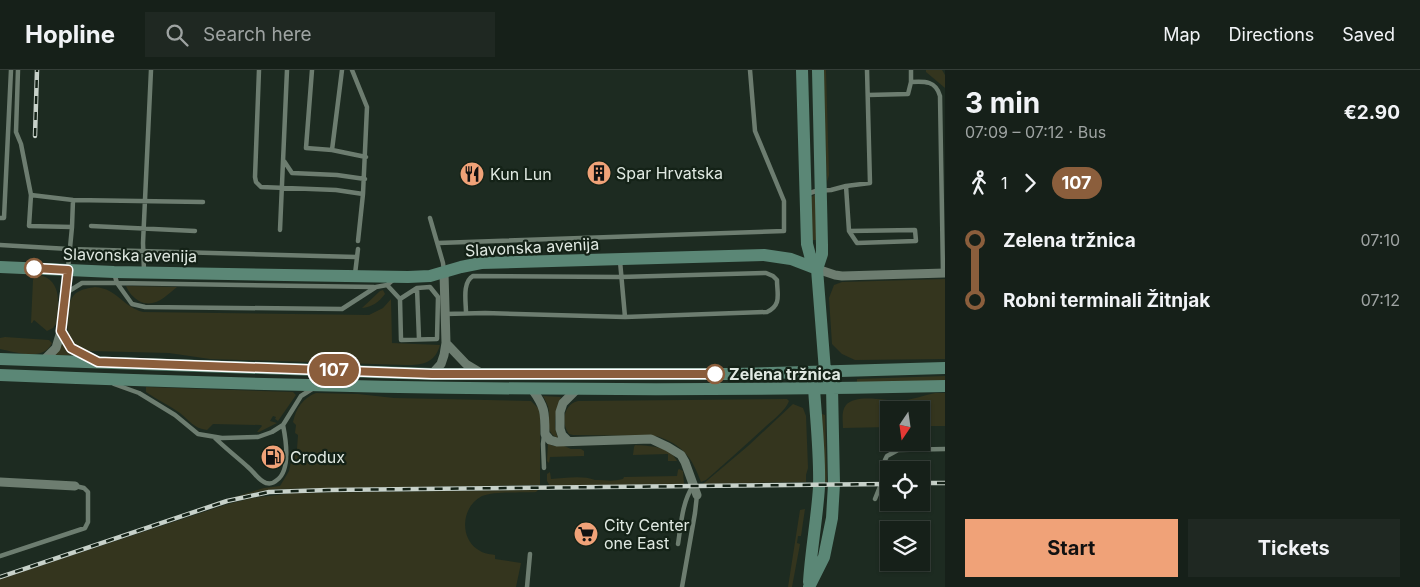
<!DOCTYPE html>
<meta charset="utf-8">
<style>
:root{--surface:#162019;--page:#1f2822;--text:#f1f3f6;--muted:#9ea3a2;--line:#353e38;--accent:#f0a278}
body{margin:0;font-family:Inter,sans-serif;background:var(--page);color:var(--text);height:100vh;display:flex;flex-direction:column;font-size:19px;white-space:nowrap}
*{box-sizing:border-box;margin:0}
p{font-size:16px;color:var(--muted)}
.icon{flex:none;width:28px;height:28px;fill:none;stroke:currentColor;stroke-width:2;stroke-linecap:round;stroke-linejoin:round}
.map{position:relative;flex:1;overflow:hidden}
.side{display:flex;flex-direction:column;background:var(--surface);width:475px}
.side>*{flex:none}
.badge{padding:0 10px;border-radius:16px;font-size:18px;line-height:32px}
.needle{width:32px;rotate:193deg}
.fabs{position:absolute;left:880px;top:331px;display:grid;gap:10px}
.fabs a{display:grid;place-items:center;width:50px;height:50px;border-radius:0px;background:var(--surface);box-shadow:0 1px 4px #0004,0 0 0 1px var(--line);font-size:25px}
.map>.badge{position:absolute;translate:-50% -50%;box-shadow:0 0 0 2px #fff}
.legs{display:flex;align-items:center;gap:8px;height:55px;padding:0 20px;font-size:16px}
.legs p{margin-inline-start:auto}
.summary{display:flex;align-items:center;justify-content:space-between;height:85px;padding:0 20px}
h1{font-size:28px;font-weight:700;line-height:38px}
.cta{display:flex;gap:10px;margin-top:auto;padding:10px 20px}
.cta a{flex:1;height:58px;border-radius:0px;background:var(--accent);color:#111;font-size:20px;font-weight:700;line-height:58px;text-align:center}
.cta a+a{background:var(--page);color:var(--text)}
ul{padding:0 20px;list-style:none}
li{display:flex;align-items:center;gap:18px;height:60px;font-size:19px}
li i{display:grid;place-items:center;width:8px;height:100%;margin:0 6px;background:currentColor}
li i::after{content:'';width:12px;height:12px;margin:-6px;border:4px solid;border-radius:50%;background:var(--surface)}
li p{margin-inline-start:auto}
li:first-child i{background:linear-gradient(#0000 50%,currentColor 0)}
li:last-child i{background:linear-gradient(currentColor 50%,#0000 0)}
header{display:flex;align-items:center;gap:30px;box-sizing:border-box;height:70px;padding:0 25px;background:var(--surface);border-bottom:1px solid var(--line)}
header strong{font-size:24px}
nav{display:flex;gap:28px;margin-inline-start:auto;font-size:18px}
.search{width:350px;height:45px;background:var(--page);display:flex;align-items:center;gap:12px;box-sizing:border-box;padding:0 18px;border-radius:0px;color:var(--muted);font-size:19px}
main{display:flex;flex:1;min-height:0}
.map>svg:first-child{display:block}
</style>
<header>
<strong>Hopline</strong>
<div class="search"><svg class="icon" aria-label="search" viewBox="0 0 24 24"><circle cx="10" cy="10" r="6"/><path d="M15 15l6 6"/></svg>Search here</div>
<nav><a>Map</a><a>Directions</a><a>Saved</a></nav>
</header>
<main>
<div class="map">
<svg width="945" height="517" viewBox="0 0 945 517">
<rect width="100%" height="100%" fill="#1d2b21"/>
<path fill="#34351e" d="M822,0H826L829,105L827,112Z
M926,0H942L945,5V18L926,2Z
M816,124L818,170H811V127Z
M36,205C62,206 60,236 56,254L53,258L47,261L34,250L32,253H31L33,210Z
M945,209V289L855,290L842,284L832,274L829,228L834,215L842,212Z
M126,216L177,217C166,226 154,239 139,231C133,227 129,223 126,216Z
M95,217C118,219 123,237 143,242L369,245L383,238L391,229L392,273L440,275C435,293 423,295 406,295L210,289L169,283L90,281C84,280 79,279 75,275C64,265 64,233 76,223C82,219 89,218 95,217Z
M383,220L385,224C379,232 372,237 362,238L380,221Z
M5,267L49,270L52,273C43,292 16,282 0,279V268Z
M63,273H64L74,285L56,286L55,284Z
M945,306V311L857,313V309Z
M146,317L293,322L296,325L278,351L275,349L276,347L273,346L270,351L277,353L259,362H257L262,356L261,355L213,354L207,360C193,358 190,351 180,343C169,335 157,330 146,322Z
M316,323L358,324L394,328L531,331L539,339L540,345V415L276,419L257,422L231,428L264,418L280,416L289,401L291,392H293L294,379H297L298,365L295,363L296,355L293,352C296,338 303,328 316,323Z
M935,323H945V356H921V340H889V357L843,358C843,351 841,341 846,335C856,323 887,331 900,331C912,330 924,325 935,323Z
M543,326L561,327C556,341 552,354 558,368C545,362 550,354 549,342C549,336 545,330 543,326Z
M787,329L789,331C785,341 774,349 765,357C746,375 726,392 706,410L701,412C692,387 682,374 656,366L573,365L569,364C560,353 564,334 578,331Z
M793,334L803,338L806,346L808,398L806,405V412L703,414L748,376Z
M822,344L825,345L827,412H823Z
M548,373L553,376L562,375L571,379H581L584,381V386L550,387L549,393L547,391Z
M635,375C650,376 669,376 677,391H668V384L633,385L634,377Z
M679,399L683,401L684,414L550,416L547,411V404L550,402L551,409C564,408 583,405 595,410C607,410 611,412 623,409L624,407L677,406L678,400Z
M538,420L536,422C522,423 494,421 482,426C462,436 459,466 477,479C482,483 488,484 495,485V489L521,493L516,517H0V509L228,434L252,428L293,423Z
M805,439L801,466H798L797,473L800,474L792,517H788L800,440Z"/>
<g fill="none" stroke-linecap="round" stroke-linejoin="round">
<path stroke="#6d7d70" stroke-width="4.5" d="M18,0L16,62L21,74L31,125
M259,0L255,107L256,112L261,117L336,120L363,124L358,171
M312,0L306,78L332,80L366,87
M352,0L367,37L363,124
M911,12C925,11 936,11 940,26L943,203
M868,25L908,24L911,12V0
M332,80L342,0
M284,91L292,103L337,105L365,109
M846,116L849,161L857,173L916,171L915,160L849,161
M807,124L816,121L831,120L846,116L870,113L867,0
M0,148H4L11,0
M430,148L443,193L444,201
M91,156L195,161
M72,157L29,156L31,125L73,130L203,132
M280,160L287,0
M438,173L784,161V131L755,61L750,0
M0,175L69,179L356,187
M620,191L625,247
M68,199L72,157L73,130
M144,201L143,173L151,0
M114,203L117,213L374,217
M355,204L358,179
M387,215L400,229L401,270L437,269L438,227L430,217L417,218L400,229
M417,218L419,269
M66,223L82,213H117L132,234L145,237L342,239L376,217L387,215L393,210
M445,244L485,243L625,247L767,242C782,235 777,224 777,210L773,206L766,203L620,207L473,206C462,212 466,232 466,243
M114,314L139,323L175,345L198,364L222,368L258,367L272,362L283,355L301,326L312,319
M214,367C225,378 237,387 249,398C254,402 259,411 266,413C270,414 274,413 277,410C291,400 286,370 283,355
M544,398L543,374L544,365
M875,429L881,414L885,390L887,386L898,380L945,379
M678,474C681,455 682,432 693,416
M0,486L85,458L88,452V422L84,418L75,416
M527,517L530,484
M682,517L695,443L697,425"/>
<path stroke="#6d7d70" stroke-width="9" d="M817,199L835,205L842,206L945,203
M61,261L71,277L95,291
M446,273L466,294L481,303
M43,291L56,278L61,261L68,200
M432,304L441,294L444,285L446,273L444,203
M532,319C545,337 545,342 545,364L550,370L557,372L651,369L668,377L681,385L685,392L697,425
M568,371L562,365L560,359V342L563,333L576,320
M0,412L75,416"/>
<path stroke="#5b8776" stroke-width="12" d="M802,0L807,174L811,189L817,199
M0,197L114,202L408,207L430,206L461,197L481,193L764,185L791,189L817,199
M0,289L432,304H734L945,298
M0,305C315,318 630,323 945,316
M809,512C811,480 817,449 819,417C820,384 816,350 814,318
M809,517L824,487L832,448L834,414L832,317L825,301L817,199L822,184V175L818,0"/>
<defs>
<path id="rail" d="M35,66L37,0
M921,413H945
M0,507L227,431L269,422L328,420L889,414"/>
</defs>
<use href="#rail" stroke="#c7d1c9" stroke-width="4.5"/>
<use href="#rail" stroke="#142217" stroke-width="2.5" stroke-dasharray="8" stroke-linecap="butt"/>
</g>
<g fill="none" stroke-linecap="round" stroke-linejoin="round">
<defs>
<path id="line-1" d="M34,198L68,200L61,261L71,278L98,292L432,304H715"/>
</defs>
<use href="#line-1" stroke="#fff" stroke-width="11"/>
<use href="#line-1" stroke="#8b5e3c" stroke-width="8"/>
</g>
<defs>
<symbol id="building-disc" viewBox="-11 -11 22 22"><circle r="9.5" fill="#f0a278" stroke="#142217"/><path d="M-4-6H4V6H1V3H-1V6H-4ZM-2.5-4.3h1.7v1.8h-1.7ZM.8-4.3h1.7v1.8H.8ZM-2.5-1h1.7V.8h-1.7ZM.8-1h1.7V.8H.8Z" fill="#111"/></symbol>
<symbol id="restaurant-disc" viewBox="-11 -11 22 22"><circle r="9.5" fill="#f0a278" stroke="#142217"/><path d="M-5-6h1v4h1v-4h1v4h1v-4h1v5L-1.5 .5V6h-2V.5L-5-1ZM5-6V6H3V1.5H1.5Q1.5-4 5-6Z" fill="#111"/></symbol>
<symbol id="fuel-disc" viewBox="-11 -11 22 22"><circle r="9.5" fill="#f0a278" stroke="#142217"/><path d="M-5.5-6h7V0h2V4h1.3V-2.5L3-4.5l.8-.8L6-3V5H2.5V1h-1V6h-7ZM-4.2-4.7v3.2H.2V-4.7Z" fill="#111"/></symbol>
<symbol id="supermarket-disc" viewBox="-11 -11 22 22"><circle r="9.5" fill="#f0a278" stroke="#142217"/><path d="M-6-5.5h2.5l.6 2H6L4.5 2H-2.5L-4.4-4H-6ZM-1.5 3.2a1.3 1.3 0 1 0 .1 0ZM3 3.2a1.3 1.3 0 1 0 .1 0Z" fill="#111"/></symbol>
</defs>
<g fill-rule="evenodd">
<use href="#building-disc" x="585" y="89" width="28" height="28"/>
<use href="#restaurant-disc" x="458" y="90" width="28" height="28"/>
<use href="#fuel-disc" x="259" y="373" width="28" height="28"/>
<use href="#supermarket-disc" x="572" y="450" width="28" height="28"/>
</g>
<g fill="#fff" stroke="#8b5e3c" stroke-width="2.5">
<circle cx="34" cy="198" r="9"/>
<circle cx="715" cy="304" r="9"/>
</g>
<g text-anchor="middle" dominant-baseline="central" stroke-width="4.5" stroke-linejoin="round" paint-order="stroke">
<g font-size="16" fill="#e0e9e2" stroke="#142217" text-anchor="start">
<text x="616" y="103">Spar Hrvatska</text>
<text x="490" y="104">Kun Lun</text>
<text x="290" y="387">Crodux</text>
<text x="604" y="455">City Center<tspan x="604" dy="18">one East</tspan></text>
</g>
<g font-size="16" fill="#e0e9e2" stroke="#142217">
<text transform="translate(532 177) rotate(-3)">Slavonska avenija</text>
<text transform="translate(130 185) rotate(1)">Slavonska avenija</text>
</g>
<g font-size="16" font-weight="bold" fill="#e0e9e2" stroke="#142217" text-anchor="start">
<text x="729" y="304">Zelena tržnica</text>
</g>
</g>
</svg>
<div class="fabs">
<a><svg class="needle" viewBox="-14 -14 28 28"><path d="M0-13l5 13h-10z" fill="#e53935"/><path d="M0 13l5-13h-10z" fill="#9ea3a2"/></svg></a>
<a><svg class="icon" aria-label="locate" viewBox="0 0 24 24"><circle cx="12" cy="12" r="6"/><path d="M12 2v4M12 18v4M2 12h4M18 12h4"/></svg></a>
<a><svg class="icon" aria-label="layers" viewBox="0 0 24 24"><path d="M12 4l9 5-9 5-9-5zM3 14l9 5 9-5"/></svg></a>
</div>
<b class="badge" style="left:334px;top:300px;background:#8b5e3c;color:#fff">107</b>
</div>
<section class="side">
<div class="summary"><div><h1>3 min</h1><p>07:09 – 07:12 · Bus</p></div><b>€2.90</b></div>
<div class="legs"><svg class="icon" aria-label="walk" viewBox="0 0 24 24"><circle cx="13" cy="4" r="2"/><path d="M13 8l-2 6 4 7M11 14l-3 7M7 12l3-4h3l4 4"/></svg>1<svg class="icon" aria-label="forward" viewBox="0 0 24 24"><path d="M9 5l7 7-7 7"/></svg><b class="badge" style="background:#8b5e3c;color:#fff">107</b></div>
<ul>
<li><i style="color:#8b5e3c"></i><b>Zelena tržnica</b><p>07:10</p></li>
<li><i style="color:#8b5e3c"></i><b>Robni terminali Žitnjak</b><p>07:12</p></li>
</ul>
<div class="cta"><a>Start</a><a>Tickets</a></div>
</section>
</main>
